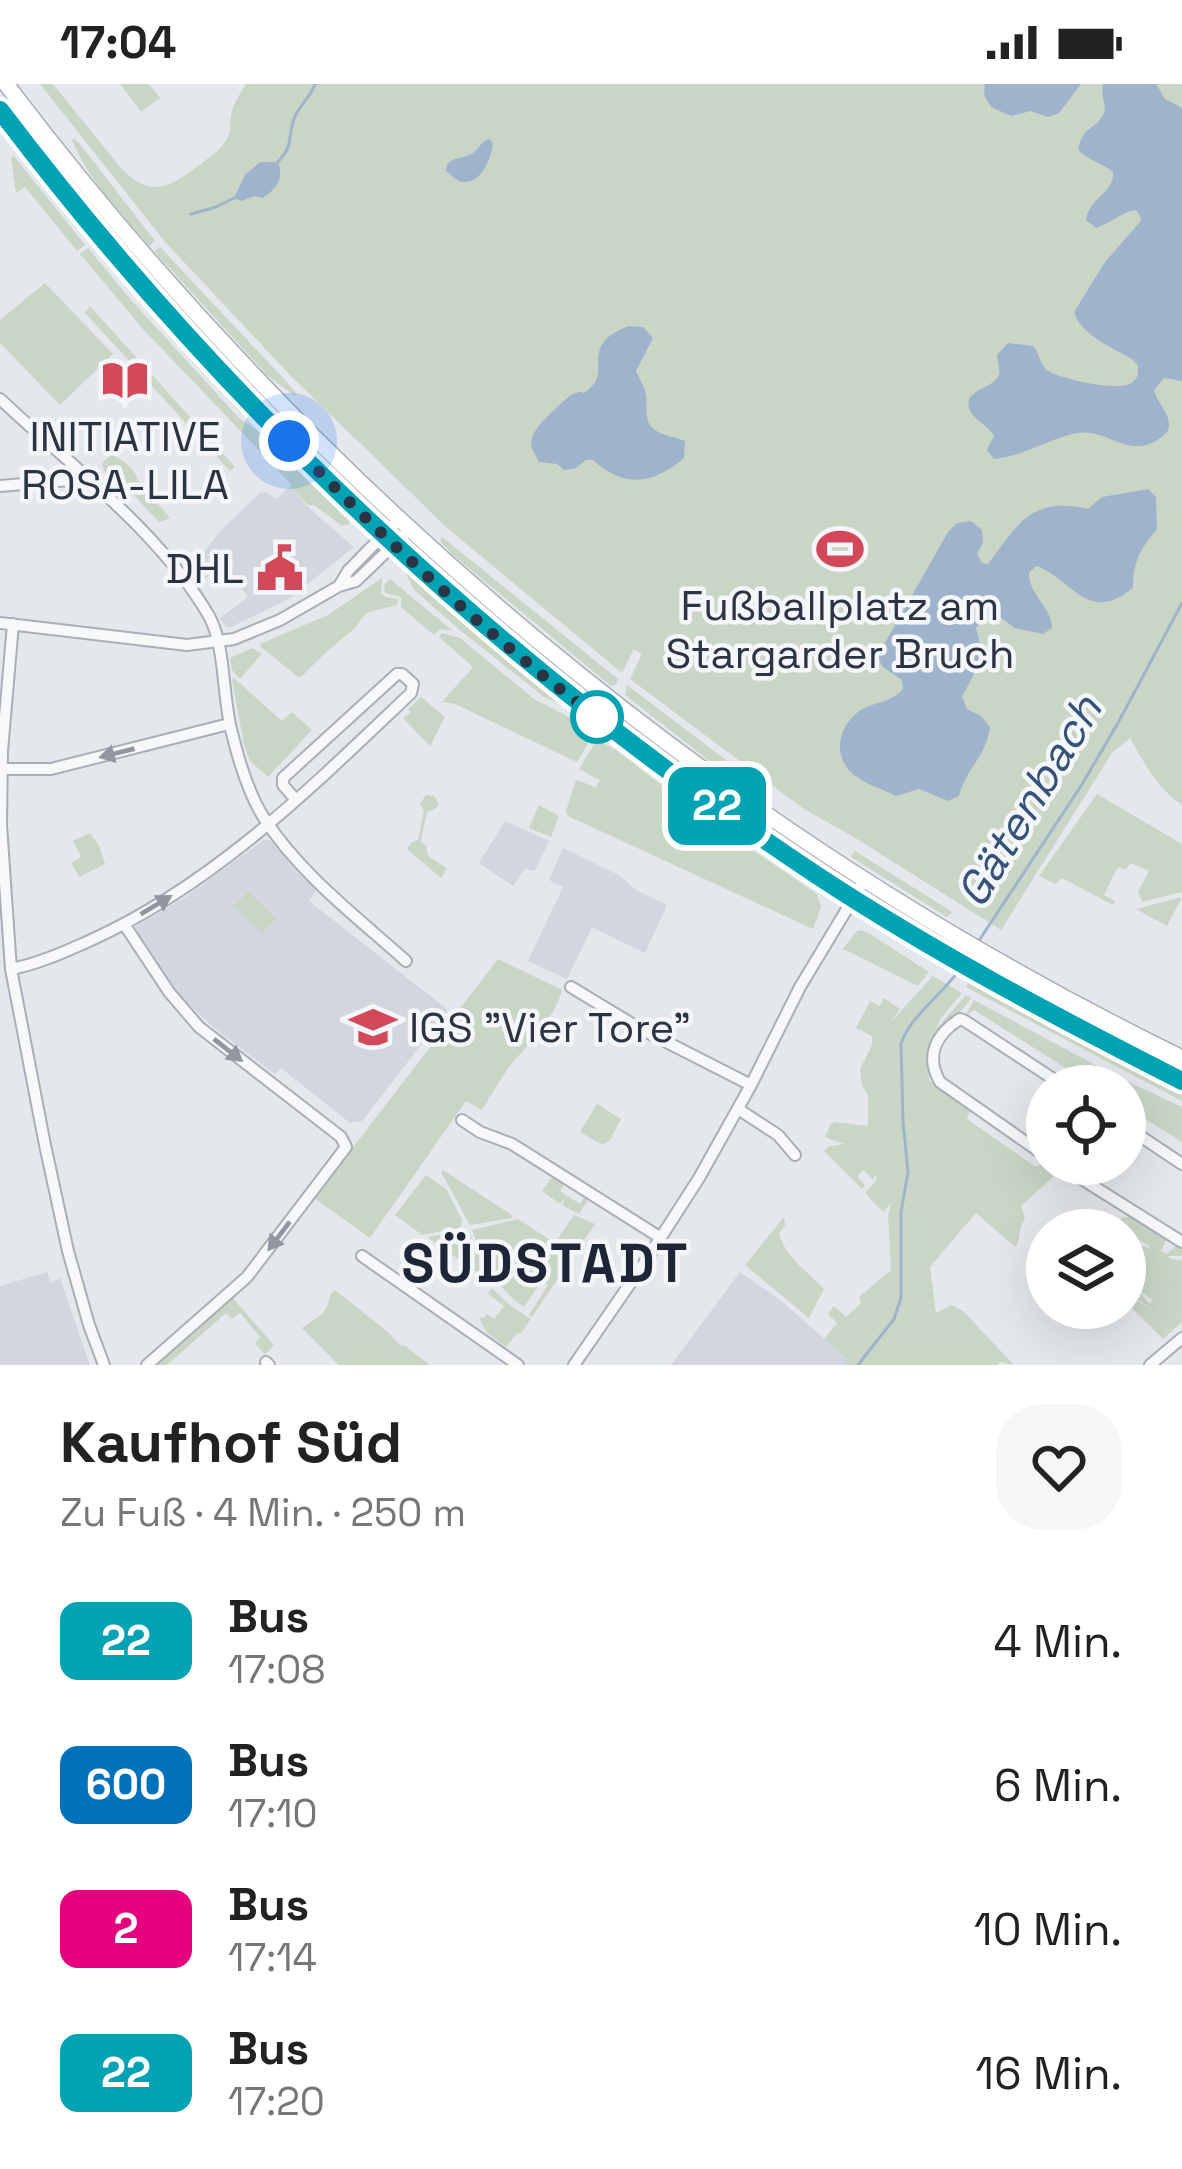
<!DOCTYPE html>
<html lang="de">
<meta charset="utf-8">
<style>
:root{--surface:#fff;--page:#f6f6f6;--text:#222;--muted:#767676}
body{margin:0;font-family:"Space Grotesk",sans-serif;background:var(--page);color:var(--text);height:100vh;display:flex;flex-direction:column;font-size:45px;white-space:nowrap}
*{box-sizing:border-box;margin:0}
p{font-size:39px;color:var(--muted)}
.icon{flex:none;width:66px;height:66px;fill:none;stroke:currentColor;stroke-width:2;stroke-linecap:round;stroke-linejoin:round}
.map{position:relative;height:1281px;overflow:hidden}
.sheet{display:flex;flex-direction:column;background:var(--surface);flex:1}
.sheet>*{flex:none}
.badge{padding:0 24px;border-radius:18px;font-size:42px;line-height:78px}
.buttons{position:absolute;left:1026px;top:981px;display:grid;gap:24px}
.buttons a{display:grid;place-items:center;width:120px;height:120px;border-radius:50%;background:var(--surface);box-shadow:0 12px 48px #0002;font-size:60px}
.you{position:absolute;width:60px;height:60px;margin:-30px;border:9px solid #fff;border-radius:50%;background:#1a73e8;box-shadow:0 0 0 18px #1a73e833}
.map>.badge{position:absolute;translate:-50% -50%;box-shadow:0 0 0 6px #fff}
.round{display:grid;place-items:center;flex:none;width:126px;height:126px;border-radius:48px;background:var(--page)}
.head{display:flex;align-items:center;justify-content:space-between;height:204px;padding:0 60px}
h1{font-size:57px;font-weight:700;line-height:90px}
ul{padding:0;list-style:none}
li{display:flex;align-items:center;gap:36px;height:144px;padding:0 60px}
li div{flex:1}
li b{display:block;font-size:45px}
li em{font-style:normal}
li .badge{min-width:132px;font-weight:700;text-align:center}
.status{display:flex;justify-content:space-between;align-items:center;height:84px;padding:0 60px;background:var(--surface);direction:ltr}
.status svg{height:33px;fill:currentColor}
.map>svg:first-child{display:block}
</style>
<div class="status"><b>17:04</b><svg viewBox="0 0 49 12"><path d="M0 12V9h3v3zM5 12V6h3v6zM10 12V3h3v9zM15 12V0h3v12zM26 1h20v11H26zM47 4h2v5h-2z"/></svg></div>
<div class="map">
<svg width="1182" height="1281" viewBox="0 0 1182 1281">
<rect width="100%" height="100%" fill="#e4e7ec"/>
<path fill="#d2d6de" d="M290,402L311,426L354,463L290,514L231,543H226L220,534L248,513L226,483H220L205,495L194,483L220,447L260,409L266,408L277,415Z
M505,737L549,757L537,783L534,787L525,784L513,802L479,779Z
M264,756H271L294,785L316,807L309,817L448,926L362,1037L350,1039L281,984L275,990L214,944L176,908L135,847V843L184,814Z
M563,764L619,791L636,806L667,821L645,869L592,843L567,895L528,877L563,803L549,796Z
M47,1188L51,1199L60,1194L90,1281H0V1202Z
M740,1188L783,1218L849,1277L845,1281H671Z"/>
<path fill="#c9d6c5" d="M40,0H53L121,84C150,114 167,105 198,82C208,74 220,67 227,55C232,46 229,36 232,27C235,17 241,8 246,0H1182V721C1156,703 1145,680 1130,654L1112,669L1001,846L857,755L804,725L630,595L642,570L634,565L622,589L446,443L290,291L166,159Z
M120,0H149L160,14L141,28Z
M0,11L60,87L70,94C165,210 266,319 374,423L370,428C269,330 174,228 84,119C60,89 17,44 0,11Z
M74,55L80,60L155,157L149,162C122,129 88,96 72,56Z
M18,68L137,212L255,340L240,329C162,245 86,160 16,69Z
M14,72L85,161L77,167L25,103L16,109L11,73Z
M160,163L284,295L297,310L295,312L267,291L154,167Z
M88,164L131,216L240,335L257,346L350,438L349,440L342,442L314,421H308L290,402L291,400L142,244L80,170Z
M45,199L113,270L60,321L0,259V236Z
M90,222L235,383L230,387L85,229Z
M112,371C124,376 134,384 138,396L170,434L159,438L128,405L104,387L102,378Z
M442,453L618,595L616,601L611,602L452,470L440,457Z
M408,487L579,629L577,631L565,622L544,613L461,547L414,506L406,490Z
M382,494L381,509L385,513L398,515L397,521C389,524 375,525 368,529C362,532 359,540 354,545C336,559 318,575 301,593H298L261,563L260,560L328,531Z
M390,495L453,547L440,545L434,551L401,523V513L385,509L384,501Z
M512,547C616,629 721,710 831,783L828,788L666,674L509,551Z
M442,549L460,554L534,615L571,634L588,660L577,678L455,620L442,618L473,583L439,553Z
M253,564L262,570L240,595L232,586L230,574Z
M234,594L282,637L292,628L312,646L268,693L250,677L244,661L232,596Z
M627,601L751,695L749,698L721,686L625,611Z
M421,613L445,633L430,662L403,634L411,628L408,625Z
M597,656L616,666L683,718L817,810L821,823L813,845L568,732L566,727L576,696L596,703L600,696L579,685Z
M1097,710L1182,760V808L1142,818L1138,808L1149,787L1131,779L1125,786L1118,783L1104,811L1115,817L1113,821L1062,794L1055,800L1039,792Z
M426,711L434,712L439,720L435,725L427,728L421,757L426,762L428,772L447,784L441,794L407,765L411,759L418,756L424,726L420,720Z
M539,721L559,732L551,753L529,744Z
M90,749L99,762L105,780L79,793L71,779L81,773L73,757Z
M855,767L951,827L952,829L947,833L851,773Z
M248,808L276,835L262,849L234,822Z
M1182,813L1167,842L1136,825Z
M861,846L870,850L929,888L918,902L843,865L856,848Z
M498,875L562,906C555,933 531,958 514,977C502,991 492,1010 482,1026L466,1017L370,1154L314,1114Z
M933,892L962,909L941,934L936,945L966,911L971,914C960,930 957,929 944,941C928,956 929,976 929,996L970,1027L967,1035L1036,1083L1041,1080L1055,1091L1021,1122L1025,1135C1017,1145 1022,1154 1015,1163L976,1129L930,1183L936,1229L952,1221L963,1227L1014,1281L1000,1278L997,1281H845L848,1276L824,1255L837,1239L828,1230L834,1222L846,1233L861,1219L859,1213L891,1186L888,1132L891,1119L883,1128L865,1109L876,1097L877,1091L872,1095L863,1086L857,1092L865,1101L862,1105L824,1067L828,1063L844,1060L825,1053L831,1040L835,1038L868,1042V1011L862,1001L860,985L872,961V952L856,944L870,917L880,922L884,914L900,925L890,939Z
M969,898L1182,1010V1017L977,909L966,903Z
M974,916L1114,991L1182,1023V1058L1125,1022V1002H1094L974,926L964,933Z
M597,1020L621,1035L610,1056L603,1061L580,1048Z
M443,1086L512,1131V1134L470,1141L441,1088Z
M554,1090L566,1098L560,1107L580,1120L586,1111L590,1113L579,1130L562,1121L566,1113L560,1120L542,1107Z
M426,1091L446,1105L462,1136L460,1144L422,1151L395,1131Z
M574,1131L595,1140L532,1233L529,1231L548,1201L541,1198L524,1223C496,1204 484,1177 472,1146L518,1135L555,1159Z
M1133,1132L1167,1154L1161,1167L1167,1170L1176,1161L1182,1164V1172H1168L1171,1175L1182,1176V1238L1163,1255L1125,1217V1211L1152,1225L1125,1208V1192L1150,1220L1153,1216L1141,1208L1125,1186L1127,1164L1134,1160L1148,1164L1150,1162L1139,1156L1120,1138L1122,1134Z
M784,1133L785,1142L779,1149C784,1172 808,1188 824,1205L809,1234L745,1181Z
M468,1146L491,1195L478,1189L427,1153Z
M492,1204L507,1219L531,1235L520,1250L517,1249L506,1263L486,1248L479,1233L484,1234L487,1230L494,1235L504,1222L488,1210Z
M335,1206L389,1249L402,1263L404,1261L430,1281H339L302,1244C316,1233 328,1232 330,1210Z
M231,1212L274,1261L265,1271L255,1259L260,1253L240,1229L232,1235L226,1229L167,1281H155Z"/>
<path fill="#9fb4cc" d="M985,0H1081L1059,29L1048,33L1031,27L1011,32L991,23L984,11Z
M1103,0H1156L1165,15L1182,24V297L1164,294L1154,306C1157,318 1169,329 1169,340C1169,348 1165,351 1159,355C1129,376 1107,344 1077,349C1048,355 1024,372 994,375L987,366L994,352C988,341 971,334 969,324C964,304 994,306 999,290C1000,283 997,277 997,271L1008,259L1033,262C1040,270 1039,279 1047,286C1059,295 1119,308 1131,299C1139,294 1138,290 1138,282L1133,276C1113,263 1081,252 1074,228L1105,178L1140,138L1141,134L1136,126C1123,127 1110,140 1096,144L1086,136C1090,112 1114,110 1113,88C1102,78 1087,77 1078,65C1084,41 1094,47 1103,31C1108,21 1100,14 1103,0Z
M489,55L493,59C492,73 482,99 464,98C457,98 450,90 446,87L447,80C458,71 464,75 473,69C480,64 480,58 489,55Z
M260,78H278C284,96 277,104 263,114L254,112L241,117L234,114L245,91Z
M629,242L643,243L653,254L636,287C639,294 643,300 645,307C649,321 642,337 655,346C663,352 676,353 685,357L684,374C653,401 623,404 593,376H586L576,384L564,386L557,380L539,378L531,362C532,354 532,351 537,344C541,338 568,312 573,310C590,303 577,316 591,303C610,286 579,260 629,242Z
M1148,405L1156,413L1157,445C1140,465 1133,479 1133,504C1088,540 1075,498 1037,482L1029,488C1028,511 1052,522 1052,544L1043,550L1015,544L998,532L981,537L976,545C985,568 975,592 962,612L967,625L981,632L990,643C986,674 967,682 959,712L948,717L919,705L896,712C883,705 864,700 853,690C831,671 839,640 861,626C876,617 891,619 903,605L902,596L883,583L877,573L948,448L957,439L971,437L982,446L983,459L977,470L982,479L988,480C1018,440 1031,412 1088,425L1102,413Z"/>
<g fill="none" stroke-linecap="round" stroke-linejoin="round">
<path stroke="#9fb4cc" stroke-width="3" d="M278,78C294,60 287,58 293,38C296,24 310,15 315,0
M191,130L216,123L234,114
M978,858L1081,702L1118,639L1182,519
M858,1281L894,1235L901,1214V1128L908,1088L903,1038L901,960C909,933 942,911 959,886"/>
<defs>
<path id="minor" d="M0,315C69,380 161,449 209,532C226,563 222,613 232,649C239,678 248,709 264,734C300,790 357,833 406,877
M0,402L70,396L84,389
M339,502L348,487L398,436
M0,539L187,561L234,555L280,536L339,502L356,497L409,446
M13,540L2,667L1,741L11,885L45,1061L68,1167L89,1241L104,1281
M2,685H51L229,640
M124,840L169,908L199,943L341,1053L346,1063L247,1193L147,1281
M11,885C38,880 64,868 89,857C214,801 313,702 411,609L413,600L402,590H397L283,694V701L296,716
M571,903L637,943L751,1001
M738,1025L778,1051L795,1071
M462,1036L480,1048L512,1060L661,1154
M1125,1042L1182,1080
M1047,1073L940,998C925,972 936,950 960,935L965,937L1064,1002
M1058,1080L1182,1158
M362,1172L518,1281
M266,1278L269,1281
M574,1281L647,1175L699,1094L751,1001L800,903L865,795
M1150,1281L1182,1254"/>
<path id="secondary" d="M6,0C317,410 719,748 1182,974
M0,26C229,327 508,592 826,797C941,871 1060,935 1182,997"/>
</defs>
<use href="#minor" stroke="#a9aeb7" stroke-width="14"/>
<use href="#secondary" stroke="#a9aeb7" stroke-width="18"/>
<use href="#minor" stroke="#f7f8fa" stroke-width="10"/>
<use href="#secondary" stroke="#fff" stroke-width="15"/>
</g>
<defs><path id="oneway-solid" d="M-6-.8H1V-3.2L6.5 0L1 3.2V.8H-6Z" transform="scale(3)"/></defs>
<g fill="#9196a0">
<use href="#oneway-solid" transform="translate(117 669) rotate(166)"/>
<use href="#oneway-solid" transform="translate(156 821) rotate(-31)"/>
<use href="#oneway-solid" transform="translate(228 966) rotate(38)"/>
<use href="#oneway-solid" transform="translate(279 1152) rotate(127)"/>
</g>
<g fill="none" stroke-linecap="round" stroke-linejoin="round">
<defs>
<path id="line" d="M0,26C227,326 505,585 818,792C935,869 1058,934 1182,997"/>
</defs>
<use href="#line" stroke="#fff" stroke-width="27"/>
<use href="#line" stroke="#00a3b4" stroke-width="18"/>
<path stroke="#2b3445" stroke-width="12" stroke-dasharray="0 21.6" d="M289,357C383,454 492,556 597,633"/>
</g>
<defs>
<symbol id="library-bare" viewBox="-9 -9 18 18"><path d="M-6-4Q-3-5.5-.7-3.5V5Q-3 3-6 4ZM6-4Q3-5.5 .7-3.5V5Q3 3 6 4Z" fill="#d1495b" stroke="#f4f6f9" stroke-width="2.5" paint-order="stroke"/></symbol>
<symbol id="stadium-bare" viewBox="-9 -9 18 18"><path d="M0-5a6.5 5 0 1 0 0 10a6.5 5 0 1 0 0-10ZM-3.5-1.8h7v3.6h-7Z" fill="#d1495b" stroke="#f4f6f9" stroke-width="2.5" paint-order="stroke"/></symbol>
<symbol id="civic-bare" viewBox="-9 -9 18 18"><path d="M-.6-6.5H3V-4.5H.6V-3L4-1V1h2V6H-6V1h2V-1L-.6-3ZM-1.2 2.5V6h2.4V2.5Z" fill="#d1495b" stroke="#f4f6f9" stroke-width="2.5" paint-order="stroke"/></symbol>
<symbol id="school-bare" viewBox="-9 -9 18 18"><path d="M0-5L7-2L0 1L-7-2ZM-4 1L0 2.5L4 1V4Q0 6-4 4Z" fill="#d1495b" stroke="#f4f6f9" stroke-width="2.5" paint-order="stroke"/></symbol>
</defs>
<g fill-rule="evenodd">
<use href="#library-bare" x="92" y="263" width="66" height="66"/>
<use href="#stadium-bare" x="807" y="432" width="66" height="66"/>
<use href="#civic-bare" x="247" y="451" width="66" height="66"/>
<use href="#school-bare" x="340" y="910" width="66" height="66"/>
</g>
<circle fill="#fff" stroke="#00a3b4" stroke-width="6" cx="597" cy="633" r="24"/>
<g text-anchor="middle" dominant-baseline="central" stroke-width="9" stroke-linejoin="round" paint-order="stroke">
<g font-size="42" fill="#2b3445" stroke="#f4f6f9">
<text x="125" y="352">INITIATIVE<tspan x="125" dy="48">ROSA-LILA</tspan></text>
<text x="244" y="484" text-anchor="end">DHL</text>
<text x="840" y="521">Fußballplatz am<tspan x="840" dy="48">Stargarder Bruch</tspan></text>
<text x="409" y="943" text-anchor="start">IGS "Vier Tore"</text>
</g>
<g font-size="45" font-style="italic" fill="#34527a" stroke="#f4f6f9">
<text transform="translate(1029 717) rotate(-59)">Gätenbach</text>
</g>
<g font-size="54" font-weight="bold" letter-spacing="3" fill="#1d2536" stroke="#f4f6f9">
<text x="546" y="1179">SÜDSTADT</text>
</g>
</g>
</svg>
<div class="buttons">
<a><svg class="icon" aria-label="locate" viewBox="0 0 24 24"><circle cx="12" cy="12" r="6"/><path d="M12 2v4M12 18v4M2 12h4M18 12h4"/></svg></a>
<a><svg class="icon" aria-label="layers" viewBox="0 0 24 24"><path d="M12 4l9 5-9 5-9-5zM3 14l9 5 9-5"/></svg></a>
</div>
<div class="you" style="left:289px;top:357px"></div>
<b class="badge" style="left:717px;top:722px;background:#00a3b4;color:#fff">22</b>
</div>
<section class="sheet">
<div class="head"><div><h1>Kaufhof Süd</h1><p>Zu Fuß · 4 Min. · 250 m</p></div><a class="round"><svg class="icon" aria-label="heart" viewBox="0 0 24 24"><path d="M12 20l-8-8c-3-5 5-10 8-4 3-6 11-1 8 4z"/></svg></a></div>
<ul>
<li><span class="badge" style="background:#00a3b4;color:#fff">22</span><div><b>Bus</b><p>17:08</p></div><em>4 Min.</em></li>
<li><span class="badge" style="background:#0072bc;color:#fff">600</span><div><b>Bus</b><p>17:10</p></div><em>6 Min.</em></li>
<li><span class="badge" style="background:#e6007e;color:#fff">2</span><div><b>Bus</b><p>17:14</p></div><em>10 Min.</em></li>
<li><span class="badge" style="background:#00a3b4;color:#fff">22</span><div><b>Bus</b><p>17:20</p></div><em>16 Min.</em></li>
</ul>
</section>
